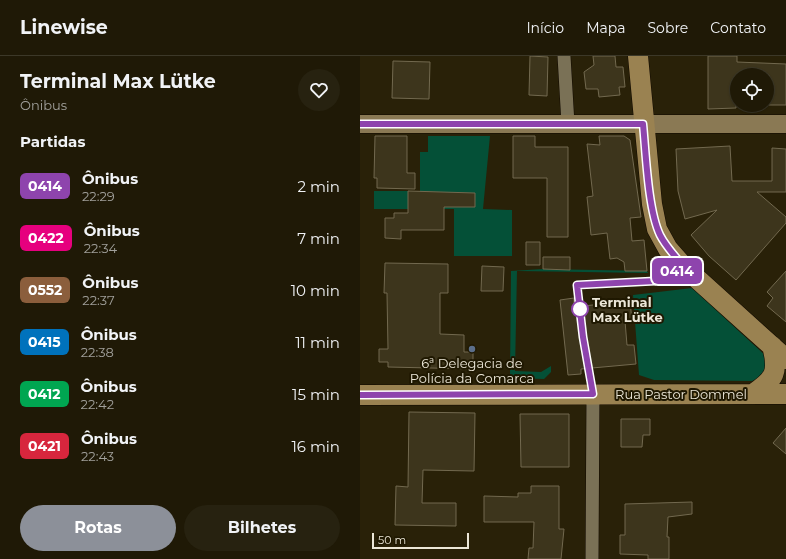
<!DOCTYPE html>
<html lang="pt">
<meta charset="utf-8">
<style>
:root{--surface:#1f1906;--page:#272210;--text:#f1f3f6;--muted:#a1a09b;--line:#3c3828;--accent:#8c9099}
body{margin:0;font-family:Montserrat,sans-serif;background:var(--page);color:var(--text);height:100vh;display:flex;flex-direction:column;font-size:15px;white-space:nowrap}
*{box-sizing:border-box;margin:0}
p{font-size:13px;color:var(--muted)}
.icon{flex:none;width:22px;height:22px;fill:none;stroke:currentColor;stroke-width:2;stroke-linecap:round;stroke-linejoin:round}
.map{position:relative;flex:1;overflow:hidden}
.sheet{display:flex;flex-direction:column;background:var(--surface);width:360px}
.sheet>*{flex:none}
.badge{padding:0 8px;border-radius:6px;font-size:14px;line-height:26px}
.tools{position:absolute;left:370px;top:12px;display:grid;gap:8px}
.tools a{display:grid;place-items:center;width:44px;height:44px;border-radius:50%;background:var(--surface);box-shadow:0 1px 3px #0004,0 0 0 1px var(--line);font-size:20px}
.scale{position:absolute;left:12px;bottom:10px;width:97px;box-sizing:border-box;padding-left:4px;border:2px solid #ece7d8;border-top:0;font-size:11px;line-height:14px;white-space:nowrap;color:#ece7d8;-webkit-text-stroke:3px #1f1801;paint-order:stroke}
.map>.badge{position:absolute;translate:-50% -50%;box-shadow:0 0 0 2px #fff}
h2{padding:0 20px;font-size:15px;line-height:36px}
.round{display:grid;place-items:center;flex:none;width:42px;height:42px;border-radius:21px;background:var(--page)}
.headline{display:flex;align-items:center;justify-content:space-between;height:68px;padding:0 20px}
h1{font-size:19px;font-weight:700;line-height:30px}
.primary-button{display:flex;gap:8px;margin-top:auto;padding:8px 20px}
.primary-button a{flex:1;height:46px;border-radius:24px;background:var(--accent);color:#fff;font-size:16px;font-weight:700;line-height:46px;text-align:center}
.primary-button a+a{background:var(--page);color:var(--text)}
ul{padding:0;list-style:none}
li{display:flex;align-items:center;gap:12px;height:52px;padding:0 20px}
li div{flex:1}
li b{display:block;font-size:15px}
li em{font-style:normal}
li .badge{min-width:44px;font-weight:700;text-align:center}
header{display:flex;align-items:center;gap:24px;box-sizing:border-box;height:56px;padding:0 20px;background:var(--surface);border-bottom:1px solid var(--line)}
header strong{font-size:19px}
nav{display:flex;gap:22px;margin-inline-start:auto;font-size:14px}
main{display:flex;flex:1;min-height:0}
.map>svg:first-child{display:block}
</style>
<header>
<strong>Linewise</strong>
<nav><a>Início</a><a>Mapa</a><a>Sobre</a><a>Contato</a></nav>
</header>
<main>
<section class="sheet">
<div class="headline"><div><h1>Terminal Max Lütke</h1><p>Ônibus</p></div><a class="round"><svg class="icon" aria-label="heart" viewBox="0 0 24 24"><path d="M12 20l-8-8c-3-5 5-10 8-4 3-6 11-1 8 4z"/></svg></a></div>
<h2>Partidas</h2>
<ul>
<li><span class="badge" style="background:#8e44ad;color:#fff">0414</span><div><b>Ônibus</b><p>22:29</p></div><em>2 min</em></li>
<li><span class="badge" style="background:#e6007e;color:#fff">0422</span><div><b>Ônibus</b><p>22:34</p></div><em>7 min</em></li>
<li><span class="badge" style="background:#8b5e3c;color:#fff">0552</span><div><b>Ônibus</b><p>22:37</p></div><em>10 min</em></li>
<li><span class="badge" style="background:#0072bc;color:#fff">0415</span><div><b>Ônibus</b><p>22:38</p></div><em>11 min</em></li>
<li><span class="badge" style="background:#00a651;color:#fff">0412</span><div><b>Ônibus</b><p>22:42</p></div><em>15 min</em></li>
<li><span class="badge" style="background:#d7263d;color:#fff">0421</span><div><b>Ônibus</b><p>22:43</p></div><em>16 min</em></li>
</ul>
<div class="primary-button"><a>Rotas</a><a>Bilhetes</a></div>
</section>
<div class="map">
<svg width="426" height="503" viewBox="0 0 426 503">
<rect width="100%" height="100%" fill="#292108"/>
<path fill="#045037" d="M68,80H130L123,153L152,154V200H94V153H14V135H48L60,148V96H68Z
M183,213L287,215L288,217L157,215L155,315L181,316L191,310V316L184,323L150,322L151,215Z
M332,232L407,301C408,316 406,319 392,325L294,324L279,319L273,239Z"/>
<path fill="#3d351c" stroke="#72694f" d="M170,0L188,1L187,40L169,39Z
M233,0H255L256,11H263L265,31H259L260,39L239,41L238,33H226L224,16L234,9Z
M348,0H377V6L426,8V49H409V19H377L376,52L348,53Z
M33,5L70,6L69,43L32,42Z
M15,80H47V117H55V133L17,132V122H14Z
M153,80H175V91H208V181H187V122H153Z
M239,80H264L270,84L281,161L270,162L272,185L284,184L287,215H265L264,206L257,202L250,203L247,177L231,179L227,141L233,140L227,88L240,89Z
M370,90L372,125H412V92L426,93V136H397L426,161V167L376,224L349,200L331,179L357,154L325,163L318,135L316,93Z
M48,135L115,137V151H84V174H41V183L25,182V162H34V157H48Z
M166,186H180V209H166Z
M183,201H210V214L183,213Z
M25,207L88,208V237H80V278L104,279V296H113V313L28,311V306H19V293H28L27,237H24Z
M122,210L144,211L143,235H121Z
M426,215V266L407,250L413,242L407,236Z
M214,242V251L270,245L272,265H265L267,289H274L276,308L221,313V318L208,319L200,244Z
M49,356L115,357L114,415L63,414L62,447H96V470L35,469L36,430L48,431Z
M160,358H209V411H161Z
M261,363H290V379H283L282,391H261Z
M426,372V398L413,387Z
M171,430H199V473H204L201,503H168L169,492H173L174,466H124V440L158,441V437H171Z
M332,446V458L308,461L307,481H309V503H288V499L260,498V479H265V448Z"/>
<g fill="none" stroke-linecap="round" stroke-linejoin="round">
<defs>
<path id="street" d="M204,0L208,68
M232,503L233,338"/>
<path id="secondary" d="M0,68H426"/>
<path id="primary" d="M278,0L292,148L297,173L308,193L324,211L426,303
M393,338C415,323 419,316 412,290
M0,339L426,338"/>
</defs>
<use href="#street" stroke="#120a00" stroke-width="14"/>
<use href="#secondary" stroke="#120a00" stroke-width="19"/>
<use href="#primary" stroke="#120a00" stroke-width="21"/>
<use href="#street" stroke="#7a7156" stroke-width="13"/>
<use href="#secondary" stroke="#8a7954" stroke-width="18"/>
<use href="#primary" stroke="#9a8251" stroke-width="20"/>
</g>
<g fill="none" stroke-linecap="round" stroke-linejoin="round">
<defs>
<path id="line" d="M0,68H283C286,98 288,154 300,179C306,191 316,201 324,211L295,225L217,229L223,281L233,338L0,339"/>
</defs>
<use href="#line" stroke="#fff" stroke-width="9"/>
<use href="#line" stroke="#8e44ad" stroke-width="6"/>
</g>
<circle fill="#fff" stroke="#8e44ad" stroke-width="2" cx="220" cy="253" r="8"/>
<circle fill="#5c6f8a" stroke="#1f1801" stroke-width="1.5" cx="112" cy="293" r="4"/>
<g text-anchor="middle" dominant-baseline="central" stroke-width="4" stroke-linejoin="round" paint-order="stroke">
<g font-size="13" font-weight="bold" fill="#ece7d8" stroke="#1f1801" text-anchor="start">
<text x="232" y="246">Terminal<tspan x="232" dy="15">Max Lütke</tspan></text>
</g>
<g font-size="13" fill="#ece7d8" stroke="#1f1801">
<text x="112" y="307">6ª Delegacia de<tspan x="112" dy="15">Polícia da Comarca</tspan></text>
</g>
<g font-size="13" fill="#ece7d8" stroke="#1f1801">
<text x="321" y="338">Rua Pastor Dommel</text>
</g>
</g>
</svg>
<div class="tools">
<a><svg class="icon" aria-label="locate" viewBox="0 0 24 24"><circle cx="12" cy="12" r="6"/><path d="M12 2v4M12 18v4M2 12h4M18 12h4"/></svg></a>
</div>
<div class="scale">50 m</div>
<b class="badge" style="left:317px;top:215px;background:#8e44ad;color:#fff">0414</b>
</div>
</main>
